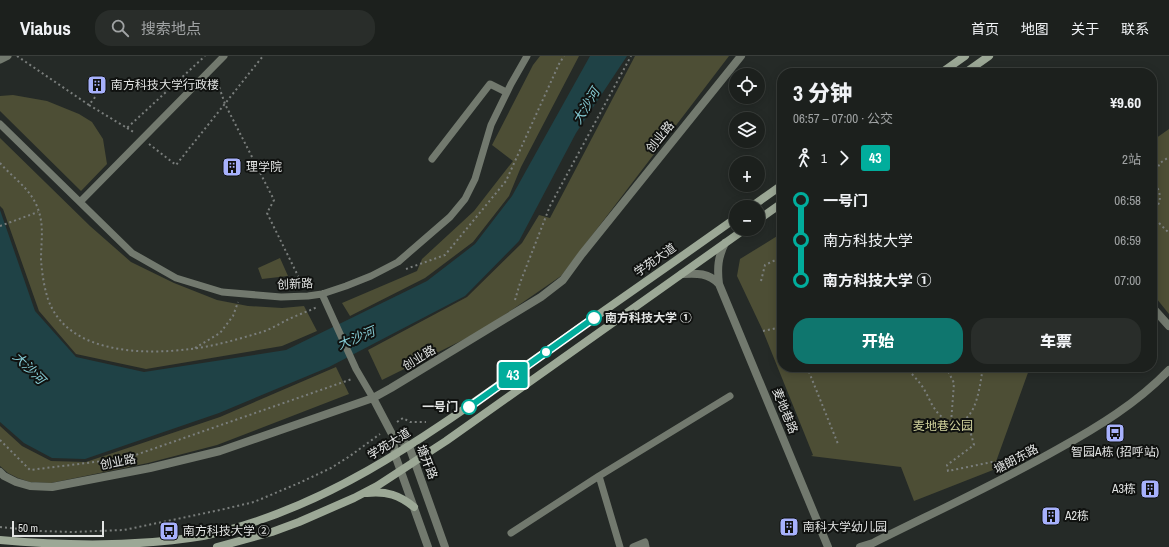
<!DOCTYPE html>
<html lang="zh">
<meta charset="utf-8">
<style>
:root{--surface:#1c201d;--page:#292d2a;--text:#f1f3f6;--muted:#a0a3a4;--line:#3a3e3b;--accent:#0f766e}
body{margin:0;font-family:"Archivo Narrow","Noto Sans SC",sans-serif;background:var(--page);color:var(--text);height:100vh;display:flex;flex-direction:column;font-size:15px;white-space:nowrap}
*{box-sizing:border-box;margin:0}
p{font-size:13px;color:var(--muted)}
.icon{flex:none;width:22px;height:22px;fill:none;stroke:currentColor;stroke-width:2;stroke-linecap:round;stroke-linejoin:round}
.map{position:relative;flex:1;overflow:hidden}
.sheet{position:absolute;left:777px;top:12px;width:380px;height:304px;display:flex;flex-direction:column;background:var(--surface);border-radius:16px;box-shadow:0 2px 10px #0003,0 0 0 1px var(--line)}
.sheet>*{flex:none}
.badge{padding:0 8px;border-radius:3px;font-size:14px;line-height:26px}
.controls{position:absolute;left:729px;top:12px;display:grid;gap:8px}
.controls a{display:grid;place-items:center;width:36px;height:36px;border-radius:50%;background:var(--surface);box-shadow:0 2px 10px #0003,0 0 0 1px var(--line);font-size:20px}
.scale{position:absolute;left:12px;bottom:10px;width:92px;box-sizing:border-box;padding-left:4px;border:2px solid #e2e4e3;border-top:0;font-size:11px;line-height:14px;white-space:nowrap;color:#e2e4e3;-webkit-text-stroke:3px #101210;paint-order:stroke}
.map>.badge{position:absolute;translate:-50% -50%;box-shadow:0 0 0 2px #fff}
.legs{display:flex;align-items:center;gap:6px;height:44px;padding:0 16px;font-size:13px}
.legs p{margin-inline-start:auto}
.head{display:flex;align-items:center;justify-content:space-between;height:68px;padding:0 16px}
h1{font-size:22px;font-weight:800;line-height:30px}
.button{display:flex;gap:8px;margin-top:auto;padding:8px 16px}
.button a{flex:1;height:46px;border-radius:16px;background:var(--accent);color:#fff;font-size:16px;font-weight:800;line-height:46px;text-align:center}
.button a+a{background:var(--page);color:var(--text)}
ul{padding:0 16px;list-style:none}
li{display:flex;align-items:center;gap:14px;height:40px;font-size:15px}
li i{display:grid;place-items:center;width:6px;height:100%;margin:0 5px;background:currentColor}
li i::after{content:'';width:10px;height:10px;margin:-5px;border:3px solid;border-radius:50%;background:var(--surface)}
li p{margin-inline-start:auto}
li:first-child i{background:linear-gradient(#0000 50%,currentColor 0)}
li:last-child i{background:linear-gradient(currentColor 50%,#0000 0)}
header{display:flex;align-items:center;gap:24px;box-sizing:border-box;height:56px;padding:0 20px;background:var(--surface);border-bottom:1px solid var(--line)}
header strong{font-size:19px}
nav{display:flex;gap:22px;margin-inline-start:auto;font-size:14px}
.search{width:280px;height:36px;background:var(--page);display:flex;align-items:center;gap:10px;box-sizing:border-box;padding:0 14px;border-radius:16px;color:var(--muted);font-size:15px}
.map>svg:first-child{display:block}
</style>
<header>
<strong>Viabus</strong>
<div class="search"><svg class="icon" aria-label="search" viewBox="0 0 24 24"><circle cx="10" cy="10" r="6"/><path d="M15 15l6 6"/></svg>搜索地点</div>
<nav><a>首页</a><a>地图</a><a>关于</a><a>联系</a></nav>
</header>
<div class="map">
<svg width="1169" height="491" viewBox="0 0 1169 491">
<rect width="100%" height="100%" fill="#252a27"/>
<path fill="#4d4e35" d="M540,0H579L521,111L509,140L473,186L425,222L350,260L342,247L417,215L422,203L474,155L513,105L492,89L533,9Z
M635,0H729L561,220L481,275L382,324L368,294L467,241L522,187L539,159L550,162Z
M13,39L47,45L79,58L92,66L103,83L107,108L81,135L0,55V40Z
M1169,73V258L1152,237V85Z
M0,82L90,170L131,206L174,227L217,244L248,250L282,252L304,250L317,275L282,290L146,313L76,298L39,255L3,153L0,150Z
M782,177V311H1030L993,414L914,445L901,411L811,400L813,399L763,275L737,220L740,203Z
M280,202L288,220L262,223L258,212Z
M336,311L349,338L217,389L148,407L51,427L30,426L18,422L8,417L0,410V370L22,390L51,405L86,406L220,361Z"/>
<path fill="#1f4246" d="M590,0H627L576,77L519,185L465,240L329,311L219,357L85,403L52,402L24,387L0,366V154L35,255L76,301L144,316L286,294L427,225L475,188L512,140Z"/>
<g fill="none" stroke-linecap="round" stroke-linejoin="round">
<path stroke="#7a7e7c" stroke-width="2" stroke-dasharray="2 3" stroke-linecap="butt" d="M17,0L89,49L96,40
M216,22L225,48L274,144L267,157L303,230
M89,49L127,72L205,0
M127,72L135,77
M149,88L176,109L263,0
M0,107C12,121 28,131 36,148C45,168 41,183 41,204C42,217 44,231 48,243C67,298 143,299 191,293C215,290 239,283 262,276C271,273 279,268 287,264C297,259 307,256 317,251
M1152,124C1162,136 1163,146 1152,157
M1152,124L1160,107L1169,101
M1152,160L1169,177
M0,170L38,156
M406,213L445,199L506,125L559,8L564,0
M761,225L765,209L782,201
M515,244L520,227L550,150L631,0
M763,275L782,271
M195,292L220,277L233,260L238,246
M807,311L838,388
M905,311C912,318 920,326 925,335C929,342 932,350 937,356C941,361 949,367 955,367C977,366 980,328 983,311
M946,311L954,327L951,367
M967,363L974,389L947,409L948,415L992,406H998L1005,410
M397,366L403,362L410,366H426
M0,384L30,414L127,402L352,323
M0,471L40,475L72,476L124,474L220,454L254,446L299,427L331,412L350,400L380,378"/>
<path stroke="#72796e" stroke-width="7" d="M0,4L8,0
M0,68L132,197L176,222L222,236L281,241L308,240L322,238L346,230L371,220L398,206L450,161L465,143L475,123L491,69L511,28L527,0
M432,103L490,28L506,36
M80,146L224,0
M322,238L356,313L373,342
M599,420L620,491
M511,477L599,420L730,340
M633,491L645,486L646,491"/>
<path stroke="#72796e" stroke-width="8" d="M725,187C718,201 717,212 719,228L828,491
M682,218C697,217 709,217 719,228
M1152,251L1169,270
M373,342L393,380
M0,416L4,420L16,426L30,430L52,431L150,412L220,395L373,342L391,332L541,241L563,224L582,198L741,0
M860,491L873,487C935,456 998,427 1058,393C1098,371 1137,347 1169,314"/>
<path stroke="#72796e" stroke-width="8" d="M393,380L409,390L445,491
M393,380L395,399L428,491"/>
<path stroke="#9ca896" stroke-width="8" d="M941,17L965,0
M965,17L989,0
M751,151L782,129
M758,164L782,147
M367,437C387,435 399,439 414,451
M0,484C67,490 137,491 203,480C326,454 428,379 528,308C598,259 667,211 736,162
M217,491L272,476L299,466L354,442L377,430L446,385L745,173"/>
</g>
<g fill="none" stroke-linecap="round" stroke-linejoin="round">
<defs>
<path id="line-1" d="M469,351L594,262"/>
</defs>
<use href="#line-1" stroke="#fff" stroke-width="9"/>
<use href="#line-1" stroke="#01ad9c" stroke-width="6"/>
</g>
<defs>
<symbol id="building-square" viewBox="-11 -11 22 22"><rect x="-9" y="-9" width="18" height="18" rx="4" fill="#a7b1fc" stroke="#101210"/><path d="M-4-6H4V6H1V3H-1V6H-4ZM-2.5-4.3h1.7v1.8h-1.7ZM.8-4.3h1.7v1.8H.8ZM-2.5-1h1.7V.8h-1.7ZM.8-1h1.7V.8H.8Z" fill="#111"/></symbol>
<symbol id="bus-square" viewBox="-11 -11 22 22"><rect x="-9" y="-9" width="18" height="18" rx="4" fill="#a7b1fc" stroke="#101210"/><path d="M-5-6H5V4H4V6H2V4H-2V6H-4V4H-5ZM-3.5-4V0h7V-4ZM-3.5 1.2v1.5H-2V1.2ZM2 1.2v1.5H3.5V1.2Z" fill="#111"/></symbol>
</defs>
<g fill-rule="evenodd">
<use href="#building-square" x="86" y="18" width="22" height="22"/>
<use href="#building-square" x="221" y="100" width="22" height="22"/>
<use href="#bus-square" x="1104" y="366" width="22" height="22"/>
<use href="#building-square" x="1139" y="422" width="22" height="22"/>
<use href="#building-square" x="1040" y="449" width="22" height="22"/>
<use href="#building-square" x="778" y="460" width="22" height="22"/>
<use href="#bus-square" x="158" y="464" width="22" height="22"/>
</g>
<g fill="#fff" stroke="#01ad9c" stroke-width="2">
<circle cx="594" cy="262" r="7"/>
<circle cx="546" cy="296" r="5"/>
<circle cx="469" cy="351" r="7"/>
</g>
<g text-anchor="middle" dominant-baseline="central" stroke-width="4" stroke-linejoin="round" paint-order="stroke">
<g font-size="12" fill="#e2e4e3" stroke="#101210" text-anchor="start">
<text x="111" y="29">南方科技大学行政楼</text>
<text x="246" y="111">理学院</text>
<text x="1115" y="396" text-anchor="middle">智园A栋 (招呼站)</text>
<text x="1136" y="433" text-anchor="end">A3栋</text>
<text x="1065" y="460">A2栋</text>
<text x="803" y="471">南科大学幼儿园</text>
<text x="183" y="475">南方科技大学 ②</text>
</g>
<g font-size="12" fill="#e2e4e3" stroke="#101210">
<text transform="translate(660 81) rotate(-51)">创业路</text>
<text transform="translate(655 204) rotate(-35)">学苑大道</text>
<text transform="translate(295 228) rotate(-2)">创新路</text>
<text transform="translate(419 302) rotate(-31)">创业路</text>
<text transform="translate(785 355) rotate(68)">麦地巷路</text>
<text transform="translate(389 388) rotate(-32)">学苑大道</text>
<text transform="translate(1016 403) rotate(-28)">塘朗东路</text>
<text transform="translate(118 406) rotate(-11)">创业路</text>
<text transform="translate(427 406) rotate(69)">塘开路</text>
</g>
<g font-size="12" font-weight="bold" fill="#e2e4e3" stroke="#101210" text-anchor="start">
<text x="605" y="262">南方科技大学 ①</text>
<text x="458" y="351" text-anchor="end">一号门</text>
</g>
<g font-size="12" fill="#d2d49e" stroke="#101210">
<text x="943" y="370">麦地巷公园</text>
</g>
<g font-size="13" font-style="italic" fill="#86ccd5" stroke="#101210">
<text transform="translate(586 50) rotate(-59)">大沙河</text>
<text transform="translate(356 282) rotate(-22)">大沙河</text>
<text transform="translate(29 312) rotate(45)">大沙河</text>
</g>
</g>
</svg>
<div class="controls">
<a><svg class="icon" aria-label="locate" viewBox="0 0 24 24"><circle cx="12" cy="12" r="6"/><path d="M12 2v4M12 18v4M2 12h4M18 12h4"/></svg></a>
<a><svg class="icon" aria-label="layers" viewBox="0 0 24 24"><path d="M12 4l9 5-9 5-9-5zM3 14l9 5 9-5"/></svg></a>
<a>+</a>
<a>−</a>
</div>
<div class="scale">50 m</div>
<b class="badge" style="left:513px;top:319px;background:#01ad9c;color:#fff">43</b>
<section class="sheet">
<div class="head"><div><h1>3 分钟</h1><p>06:57 – 07:00 · 公交</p></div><b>¥9.60</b></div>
<div class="legs"><svg class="icon" aria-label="walk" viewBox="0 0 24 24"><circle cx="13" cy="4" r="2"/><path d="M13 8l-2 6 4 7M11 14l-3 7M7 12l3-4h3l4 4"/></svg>1<svg class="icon" aria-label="forward" viewBox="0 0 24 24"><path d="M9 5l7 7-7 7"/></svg><b class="badge" style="background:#01ad9c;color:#fff">43</b><p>2站</p></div>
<ul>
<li><i style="color:#01ad9c"></i><b>一号门</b><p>06:58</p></li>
<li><i style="color:#01ad9c"></i><span>南方科技大学</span><p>06:59</p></li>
<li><i style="color:#01ad9c"></i><b>南方科技大学 ①</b><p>07:00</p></li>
</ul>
<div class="button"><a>开始</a><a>车票</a></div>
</section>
</div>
